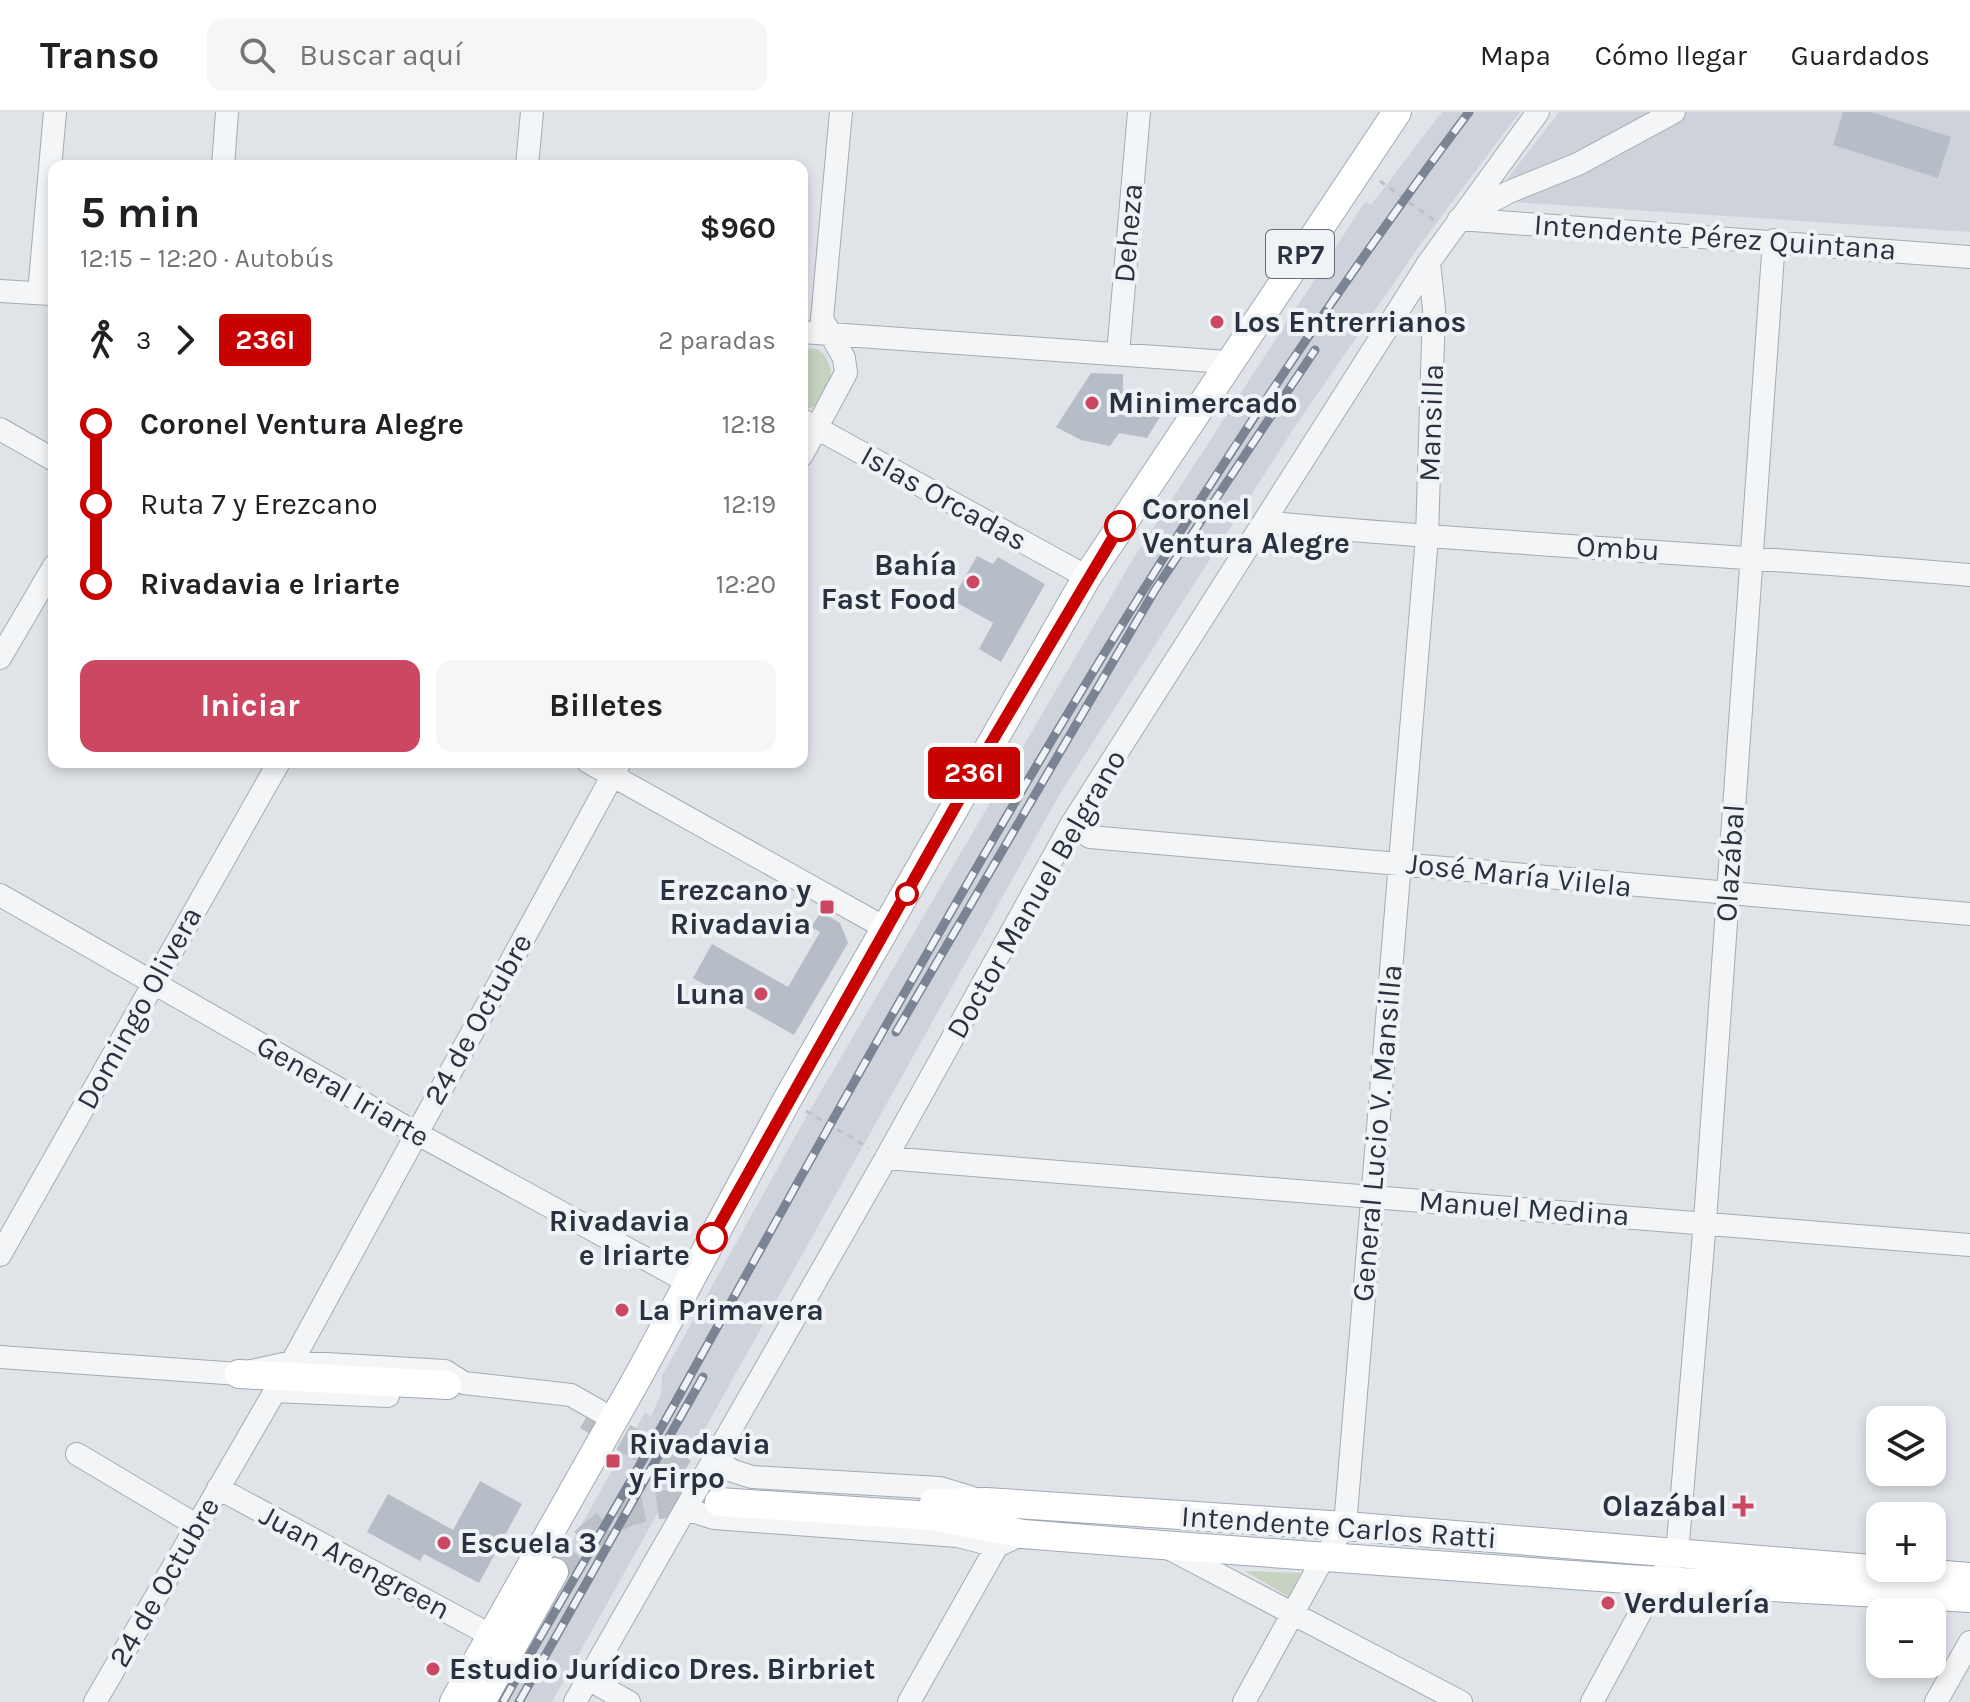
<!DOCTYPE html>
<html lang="es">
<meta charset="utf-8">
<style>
:root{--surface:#fff;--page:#f6f6f6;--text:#202124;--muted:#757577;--line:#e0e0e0;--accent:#cc4761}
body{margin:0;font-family:Karla,sans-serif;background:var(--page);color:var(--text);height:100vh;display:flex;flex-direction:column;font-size:30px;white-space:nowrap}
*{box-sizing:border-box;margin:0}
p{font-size:26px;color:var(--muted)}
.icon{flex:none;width:44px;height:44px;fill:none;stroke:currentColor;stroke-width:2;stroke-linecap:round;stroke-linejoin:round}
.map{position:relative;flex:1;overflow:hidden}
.drawer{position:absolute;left:48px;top:48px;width:760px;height:608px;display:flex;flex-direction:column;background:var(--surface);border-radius:16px;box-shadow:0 4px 12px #0003}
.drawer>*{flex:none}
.badge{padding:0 16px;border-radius:6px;font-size:28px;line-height:52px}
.buttons{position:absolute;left:1866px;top:1294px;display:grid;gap:16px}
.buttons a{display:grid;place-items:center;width:80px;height:80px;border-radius:16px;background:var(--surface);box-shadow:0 4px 12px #0003;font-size:40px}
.map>.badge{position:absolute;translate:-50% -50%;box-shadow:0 0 0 4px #fff}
.legs{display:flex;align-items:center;gap:12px;height:88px;padding:0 32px;font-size:26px}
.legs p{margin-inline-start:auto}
.headline{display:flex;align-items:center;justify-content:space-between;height:136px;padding:0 32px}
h1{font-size:44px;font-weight:700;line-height:60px}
.action{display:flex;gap:16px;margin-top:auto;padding:16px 32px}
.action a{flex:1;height:92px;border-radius:16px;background:var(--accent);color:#fff;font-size:32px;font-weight:700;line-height:92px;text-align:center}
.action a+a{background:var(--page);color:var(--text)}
ul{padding:0 32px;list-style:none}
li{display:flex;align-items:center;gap:28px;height:80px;font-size:30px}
li i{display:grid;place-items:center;width:12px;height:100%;margin:0 10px;background:currentColor}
li i::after{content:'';width:20px;height:20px;margin:-10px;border:6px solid;border-radius:50%;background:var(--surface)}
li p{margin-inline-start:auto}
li:first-child i{background:linear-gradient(#0000 50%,currentColor 0)}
li:last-child i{background:linear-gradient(currentColor 50%,#0000 0)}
header{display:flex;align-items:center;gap:48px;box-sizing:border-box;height:112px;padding:0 40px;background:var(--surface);border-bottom:2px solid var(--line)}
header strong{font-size:38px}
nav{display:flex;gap:44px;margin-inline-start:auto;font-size:28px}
.search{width:560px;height:72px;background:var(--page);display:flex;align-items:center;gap:20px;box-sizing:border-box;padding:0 28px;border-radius:16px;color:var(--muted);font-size:30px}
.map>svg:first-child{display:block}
</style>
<header>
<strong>Transo</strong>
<div class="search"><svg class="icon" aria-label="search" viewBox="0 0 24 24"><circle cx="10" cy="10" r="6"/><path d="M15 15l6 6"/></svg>Buscar aquí</div>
<nav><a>Mapa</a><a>Cómo llegar</a><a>Guardados</a></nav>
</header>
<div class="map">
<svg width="1970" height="1590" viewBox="0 0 1970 1590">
<rect width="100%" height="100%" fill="#e0e4e9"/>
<path fill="#ced3db" d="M1442,0H1520L1420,133L1294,316L1061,680L552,1590H489L557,1456L645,1300L651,1304L661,1282L662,1264L810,998L1133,447L1365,90L1371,93Z
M1559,0H1970V120L1513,90L1504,71Z"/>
<path fill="#c7d3c1" d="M802,236L818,237C841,254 832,297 802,297Z
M1245,1459L1301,1461L1289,1485Z"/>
<path fill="#b7bdc6" d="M1843,0H1871L1951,25L1938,66L1833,33Z
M1091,261L1123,262V277L1171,287L1147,326L1119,321L1110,334L1081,328L1056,315Z
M977,444L993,452L998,445L1045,472L1001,550L979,537L993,511L952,488Z
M821,800L840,811L848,831L794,923L693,866L712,832L788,875L820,820L811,815Z
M480,1369L522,1392L479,1471L424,1442L420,1449L367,1420L388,1382L453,1418Z"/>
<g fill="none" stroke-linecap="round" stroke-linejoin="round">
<path stroke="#bbc0c7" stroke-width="28" stroke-dasharray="28 14" stroke-linecap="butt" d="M587,1304L688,1363L725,1375
M554,1460C616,1394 630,1392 719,1390"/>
<defs>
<path id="minor" d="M223,54L227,0
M527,54L532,0
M1464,104L1509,80L1578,52L1674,0
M1459,107L1970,145
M0,179L51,182
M39,181L55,0
M802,220L1227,250
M1118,242L1139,0
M802,308L1087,465
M0,317L54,348
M802,343L846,261L844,246L822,207L841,0
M1266,407L1282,412C1511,433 1741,443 1970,463
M0,546L54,454
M588,650L887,817
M1071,713L1090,725L1970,802
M0,783L416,1021L688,1170
M886,1046L1970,1133
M0,1143L279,650
M0,1245L239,1262L292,1250L445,1259L464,1271L571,1283L613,1307
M292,1250L620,650
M274,1279L388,1284
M77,1342L196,1413
M714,1347L733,1359L752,1365L940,1376L970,1385
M218,1376L492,1524
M686,1397L714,1406L958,1424L997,1434L1023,1422
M1168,1436L1461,1590
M588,1567L629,1590
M95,1590L282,1267
M575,1590L886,1046L1071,713L1429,150L1538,0
M909,1590L997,1434
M1244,1590L1325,1443L1345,1414L1427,425L1434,197L1429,150
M1592,1590L1658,1468L1677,1442L1705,1109L1774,128
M1936,1590L1970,1530"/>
<path id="major" d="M239,1262L447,1273
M719,1390L932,1404L1023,1422L1162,1433L1627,1467L1970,1486
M934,1391L986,1390L1345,1414L1970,1465
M454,1590L640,1261L787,988L1087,465L1397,0
M481,1590L554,1460"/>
</defs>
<use href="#minor" stroke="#a5abb3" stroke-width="24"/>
<use href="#major" stroke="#a0a9b4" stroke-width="30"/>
<path stroke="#bec2c7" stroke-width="3" stroke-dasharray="6 6" stroke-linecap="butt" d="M1380,69L1435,109
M806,999L869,1036"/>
<use href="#minor" stroke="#f3f5f7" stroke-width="22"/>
<use href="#major" stroke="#fff" stroke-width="28"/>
<defs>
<path id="rail" d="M896,920L1155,478L1315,238
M503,1590C563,1484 626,1380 685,1273C927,838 1168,399 1469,0
M519,1590L703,1265"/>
</defs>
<use href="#rail" stroke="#7a8492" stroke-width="9"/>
<use href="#rail" stroke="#f0f3f6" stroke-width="6" stroke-dasharray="18" stroke-linecap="butt"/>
</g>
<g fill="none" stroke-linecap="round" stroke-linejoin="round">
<defs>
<path id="line-1" d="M712,1126L991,631L1120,414"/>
</defs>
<use href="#line-1" stroke="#fff" stroke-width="18"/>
<use href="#line-1" stroke="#c70201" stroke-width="12"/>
</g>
<g fill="#cc4761" stroke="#f0f3f6" stroke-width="3">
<circle cx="1217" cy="210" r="8"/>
<circle cx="1092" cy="291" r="8"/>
<circle cx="973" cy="470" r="8"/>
<rect x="819" y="787" width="16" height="16" rx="4"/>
<circle cx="761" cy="882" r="8"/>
<circle cx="622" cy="1198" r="8"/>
<rect x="605" y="1341" width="16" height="16" rx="4"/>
<path d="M1739 1382h8v8h8v8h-8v8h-8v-8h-8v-8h8z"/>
<circle cx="444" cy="1431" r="8"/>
<circle cx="1608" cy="1491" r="8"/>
<circle cx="433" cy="1557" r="8"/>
</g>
<g fill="#fff" stroke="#c70201" stroke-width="4">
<circle cx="1120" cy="414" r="14"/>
<circle cx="907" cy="782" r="10"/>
<circle cx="712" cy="1126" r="14"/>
</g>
<g text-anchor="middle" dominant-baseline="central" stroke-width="8" stroke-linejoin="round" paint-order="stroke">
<rect fill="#f0f3f6" stroke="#656c77" stroke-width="2" x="1266" y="118" width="68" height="48" rx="6"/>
<g font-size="28" font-weight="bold" fill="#293240">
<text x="1300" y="142">RP7</text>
</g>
<g font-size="30" fill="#293240" stroke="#f0f3f6">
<text transform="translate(1128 121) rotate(-85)">Deheza</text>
<text transform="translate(1715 125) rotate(4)">Intendente Pérez Quintana</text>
<text transform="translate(1431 311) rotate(-88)">Mansilla</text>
<text transform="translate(944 386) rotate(29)">Islas Orcadas</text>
<text transform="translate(1618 436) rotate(3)">Ombu</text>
<text transform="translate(1730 751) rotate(-86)">Olazábal</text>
<text transform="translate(1519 763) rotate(6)">José María Vilela</text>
<text transform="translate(1036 782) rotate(-60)">Doctor Manuel Belgrano</text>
<text transform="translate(139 896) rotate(-61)">Domingo Olivera</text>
<text transform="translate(478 907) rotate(-61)">24 de Octubre</text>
<text transform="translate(343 979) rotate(30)">General Iriarte</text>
<text transform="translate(1377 1021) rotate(-85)">General Lucio V. Mansilla</text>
<text transform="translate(1524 1096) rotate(4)">Manuel Medina</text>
<text transform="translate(1339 1415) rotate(4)">Intendente Carlos Ratti</text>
<text transform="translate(355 1450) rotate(28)">Juan Arengreen</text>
<text transform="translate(164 1470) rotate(-60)">24 de Octubre</text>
</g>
<g font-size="30" font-weight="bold" fill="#293240" stroke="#f0f3f6" text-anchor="start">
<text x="1233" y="210">Los Entrerrianos</text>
<text x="1108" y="291">Minimercado</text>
<text x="957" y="453" text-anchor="end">Bahía<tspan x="957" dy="34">Fast Food</tspan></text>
<text x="811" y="778" text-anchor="end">Erezcano y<tspan x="811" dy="34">Rivadavia</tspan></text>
<text x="745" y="882" text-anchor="end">Luna</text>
<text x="638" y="1198">La Primavera</text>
<text x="629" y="1332">Rivadavia<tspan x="629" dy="34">y Firpo</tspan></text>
<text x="1727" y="1394" text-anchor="end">Olazábal</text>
<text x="460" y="1431">Escuela 3</text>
<text x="1624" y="1491">Verdulería</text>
<text x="449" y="1557">Estudio Jurídico Dres. Birbriet</text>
</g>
<g font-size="30" font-weight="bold" fill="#293240" stroke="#f0f3f6" text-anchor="start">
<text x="1142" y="397">Coronel<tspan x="1142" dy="34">Ventura Alegre</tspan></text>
<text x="690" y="1109" text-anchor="end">Rivadavia<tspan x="690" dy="34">e Iriarte</tspan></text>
</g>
</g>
</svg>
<div class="buttons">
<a><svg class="icon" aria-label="layers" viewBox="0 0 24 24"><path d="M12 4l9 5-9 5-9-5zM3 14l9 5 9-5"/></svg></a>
<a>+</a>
<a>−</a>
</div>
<b class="badge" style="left:974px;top:661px;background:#c70201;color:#fff">236I</b>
<section class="drawer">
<div class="headline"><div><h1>5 min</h1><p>12:15 – 12:20 · Autobús</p></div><b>$960</b></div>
<div class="legs"><svg class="icon" aria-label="walk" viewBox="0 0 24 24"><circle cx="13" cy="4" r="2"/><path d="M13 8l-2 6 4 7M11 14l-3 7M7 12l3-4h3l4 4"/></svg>3<svg class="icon" aria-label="forward" viewBox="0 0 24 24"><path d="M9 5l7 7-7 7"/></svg><b class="badge" style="background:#c70201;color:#fff">236I</b><p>2 paradas</p></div>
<ul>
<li><i style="color:#c70201"></i><b>Coronel Ventura Alegre</b><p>12:18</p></li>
<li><i style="color:#c70201"></i><span>Ruta 7 y Erezcano</span><p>12:19</p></li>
<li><i style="color:#c70201"></i><b>Rivadavia e Iriarte</b><p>12:20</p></li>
</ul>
<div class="action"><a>Iniciar</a><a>Billetes</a></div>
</section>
</div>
